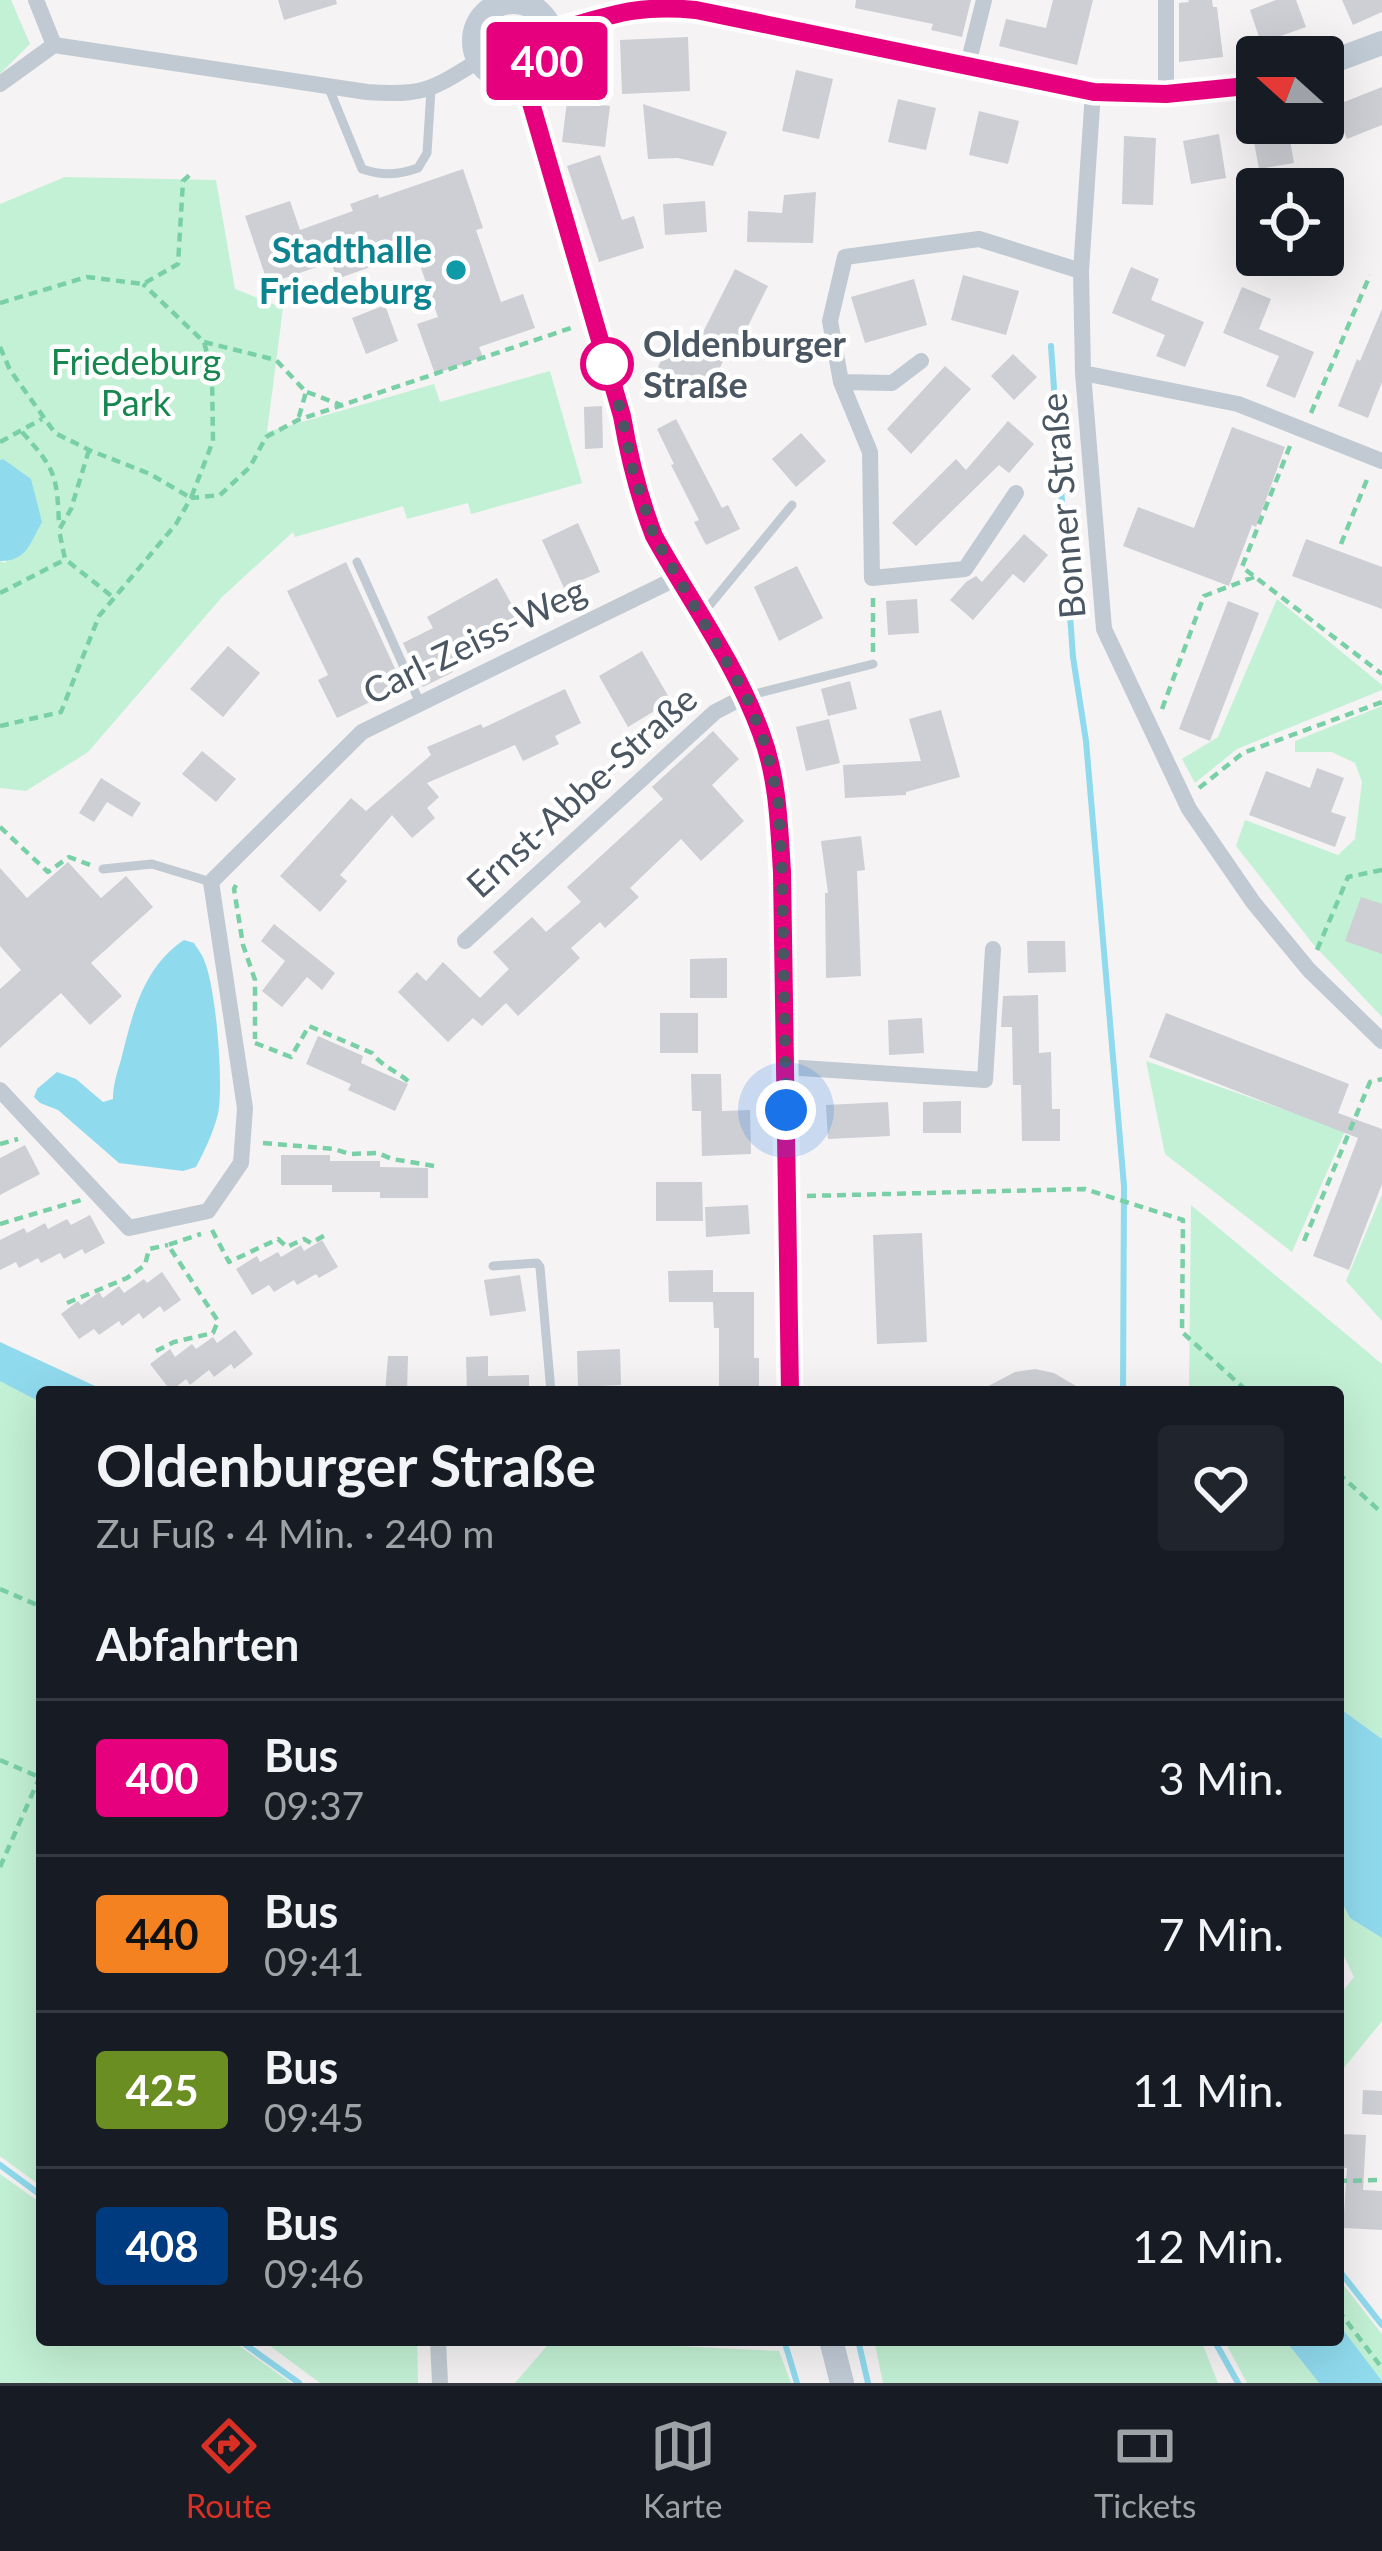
<!DOCTYPE html>
<html lang="de">
<meta charset="utf-8">
<style>
:root{--surface:#171b24;--page:#20242c;--text:#f1f3f6;--muted:#9ea1a6;--line:#363941;--accent:#d93025}
body{margin:0;font-family:Lato,sans-serif;background:var(--page);color:var(--text);height:100vh;display:flex;flex-direction:column;font-size:45px;white-space:nowrap}
*{box-sizing:border-box;margin:0}
p{font-size:39px;color:var(--muted)}
.icon{flex:none;width:66px;height:66px;fill:none;stroke:currentColor;stroke-width:2;stroke-linecap:round;stroke-linejoin:round}
.map{position:relative;flex:1;overflow:hidden}
.details{position:absolute;left:36px;top:1386px;width:1308px;height:960px;display:flex;flex-direction:column;background:var(--surface);border-radius:12px;box-shadow:0 12px 48px #0002}
.details>*{flex:none}
.badge{padding:0 24px;border-radius:9px;font-size:42px;line-height:78px}
.needle{width:78px;rotate:291deg}
.tools{position:absolute;left:1236px;top:36px;display:grid;gap:24px}
.tools a{display:grid;place-items:center;width:108px;height:108px;border-radius:12px;background:var(--surface);box-shadow:0 12px 48px #0002;font-size:60px}
.you{position:absolute;width:60px;height:60px;margin:-30px;border:9px solid #fff;border-radius:50%;background:#1a73e8;box-shadow:0 0 0 18px #1a73e833}
.map>.badge{position:absolute;translate:-50% -50%;box-shadow:0 0 0 6px #fff}
h2{padding:0 60px;font-size:45px;line-height:108px}
.round{display:grid;place-items:center;flex:none;width:126px;height:126px;border-radius:12px;background:var(--page)}
.summary{display:flex;align-items:center;justify-content:space-between;height:204px;padding:0 60px}
h1{font-size:57px;font-weight:700;line-height:90px}
ul{padding:0;list-style:none}
li{display:flex;align-items:center;gap:36px;height:156px;padding:0 60px;border-top:3px solid var(--line)}
li div{flex:1}
li b{display:block;font-size:45px}
li em{font-style:normal}
li .badge{min-width:132px;font-weight:700;text-align:center}
.menu{display:flex;justify-content:space-around;align-items:center;height:168px;border-top:3px solid var(--line);background:var(--surface);font-size:33px;color:var(--muted)}
.menu a{display:grid;justify-items:center;gap:6px}
.menu .active{color:var(--accent)}
.map>svg:first-child{display:block}
</style>
<div class="map">
<svg width="1382" height="2383" viewBox="0 0 1382 2383">
<rect width="100%" height="100%" fill="#f5f3f3"/>
<path fill="#c3f1d5" d="M0,0H11L30,44L0,74Z
M488 42a25 25 0 1 1 50 0a25 25 0 1 1-50 0Z
M65,177L216,180L235,289L283,308L267,432L434,384L440,402L550,371L582,483L471,514L468,503L407,519L403,506L295,537L293,532L222,597L88,752L26,791L0,788V561L6,563L3,459L0,460V204Z
M1277,599L1382,685V690L1237,749L1195,783L1182,759L1218,737Z
M1382,706V1017L1313,944L1236,846L1245,820L1338,855L1355,839L1362,782L1355,763L1332,752H1295V741Z
M1146,1061L1345,1131L1292,1252L1165,1154Z
M1382,1194V1321L1346,1281Z
M1191,1205L1382,1364V1739L1338,1707V1392H1189Z
M0,1374L42,1397V2187L0,2156Z
M1338,1895L1350,1918L1382,1938V2021L1338,2075V1997L1354,1977L1338,1944Z
M0,2174L42,2204V2340H231L291,2383H0Z
M1338,2278L1382,2334V2381L1338,2323Z
M262,2340H417L418,2383H320Z
M552,2340L779,2351L791,2383H515Z
M874,2340H1201L1218,2383H883Z
M1224,2340H1285L1319,2383H1247Z"/>
<path fill="#90daee" d="M3,459L31,479L42,522C30,543 27,561 0,561V460Z
M184,940L194,943C197,948 202,954 204,960C216,986 224,1085 218,1114C213,1133 205,1150 196,1167L183,1171L119,1163L58,1110L40,1103L34,1097L37,1089L57,1072L76,1079L103,1102L113,1099C113,1085 117,1073 121,1060C132,1015 143,967 184,940Z
M0,1342L108,1392H42V1403L0,1381Z
M1338,1707L1382,1739V1938L1350,1918L1338,1895Z
M1338,2323L1382,2381V2383H1319L1285,2340H1338Z"/>
<g fill="none" stroke-linecap="round" stroke-linejoin="round">
<path stroke="#90daee" stroke-width="6" d="M1051,346L1073,657L1086,741L1124,1186L1123,1392
M0,2165L42,2196
M1338,2269L1382,2325
M239,2340L299,2383
M784,2340L797,2383
M858,2340L868,2383
M1214,2340L1238,2383"/>
</g>
<path fill="#cdcfd5" d="M278,0H336L337,4L284,20Z
M856,0H971L962,37L931,30L933,24L855,8Z
M1053,0H1093L1077,65L999,46L1006,19L1046,28Z
M1188,0H1212L1213,7H1217L1223,57L1179,62V3L1189,2Z
M1276,0H1296L1306,27L1261,43L1250,10Z
M1342,0H1382V12L1353,25Z
M688,37L690,91L622,94L620,40Z
M796,70L833,79L819,139L782,131Z
M1382,87V125L1347,139L1334,106Z
M898,99L936,108L926,150L888,142Z
M567,101L610,106L605,147L562,142Z
M643,104L727,132L713,166L678,158L648,159Z
M979,111L1019,121L1008,164L969,155Z
M1265,123H1287L1294,163L1259,169L1251,126Z
M1219,134L1226,178L1191,184L1183,141Z
M1124,136L1156,138L1153,205L1122,204Z
M600,155L622,220L634,216L644,248L599,262L567,166Z
M463,169L483,228L476,230L501,302L523,294L535,328L479,347L483,357L435,374L417,324L438,317L415,251L337,279L331,262L268,284L245,216L290,201L300,230L353,211L350,204L378,194L379,198Z
M816,192L813,243L747,242L748,211L782,213L784,195Z
M705,201L707,232L665,235L663,204Z
M1131,267L1159,279L1151,300L1204,322L1185,367L1156,356L1165,335L1112,313Z
M735,269L768,286L741,340L734,337L709,392L697,386L694,393L676,384L679,377L658,367L671,339L694,350Z
M963,275L1019,291L1006,335L951,320Z
M914,279L927,325L865,343L851,297Z
M1242,287L1271,299L1259,329L1314,352L1295,398L1266,386L1279,356L1223,333Z
M385,305L398,341L366,354L352,318Z
M1382,309V382L1368,418L1338,406L1357,359L1360,361Z
M1013,354L1037,377L1014,400L991,376Z
M945,366L971,389L911,454L887,429Z
M602,406L603,448L585,449L584,407Z
M676,419L722,508L728,505L740,529L706,545L694,522L699,520L671,465L674,464L657,429Z
M1008,421L1034,444L1009,473L999,465L916,546L892,523L956,459L966,470Z
M1232,427L1285,447L1256,527L1252,525L1229,586L1123,546L1138,507L1194,528Z
M801,433L826,461L796,487L772,459Z
M578,523L600,572L564,588L542,540Z
M1024,534L1048,555L1024,583L1013,574L973,620L950,600L966,582L976,576L982,582Z
M1306,539L1382,567V609L1292,576Z
M346,562L403,686L337,718L318,680L328,675L287,591Z
M797,566L823,618L779,641L754,587Z
M497,578L521,621L448,662L453,672L423,687L403,643L433,628L427,617Z
M917,599L919,633L888,635L886,601Z
M1228,601L1259,613L1210,741L1179,729Z
M228,646L260,673L223,717L190,689Z
M642,651L671,701L628,727L599,676Z
M850,681L857,709L828,716L821,689Z
M565,689L581,723L555,736L559,744L523,761L515,745L427,783L439,797L427,808L435,818L412,838L392,815L340,875L347,881L320,912L280,876L351,798L366,811L431,755L427,747L481,724L483,728Z
M941,710L960,777L906,792V795L845,798L843,765L921,761L909,719Z
M829,719L840,763L806,771L796,727Z
M713,731L739,759L712,785L744,821L701,861L681,839L630,888L639,897L605,928L600,922L571,948L580,958L518,1016L506,1003L482,1026L473,1018L448,1042L398,992L417,972L426,981L443,962L480,998L509,969L493,952L532,917L546,932L581,902L567,887L663,799L652,787Z
M202,751L236,779L216,802L182,774Z
M1317,768L1344,778L1331,812L1346,817L1335,847L1249,815L1266,771L1310,788Z
M101,778L141,803L132,817L107,802L94,822L79,813Z
M861,836L865,870L857,871L861,976L826,978L825,893H828L821,841Z
M68,862L101,898L126,876L153,907L91,963L122,996L90,1025L61,993L0,1048V989L21,970L0,946V868L27,898Z
M1361,897L1382,904V954L1345,941Z
M274,924L335,973L322,990L307,977L282,1007L262,991L285,961L261,941Z
M1027,941H1065L1066,972L1028,973Z
M727,958V998H690V959Z
M1038,995L1039,1053L1051,1052L1052,1109H1060V1141H1022L1021,1085H1013L1012,1027H1001L1003,996Z
M660,1013H698V1053H660Z
M1166,1013L1349,1084L1338,1113L1382,1129V1184L1349,1270L1313,1256L1358,1138L1149,1057Z
M922,1018L924,1053L889,1055L888,1020Z
M318,1036L363,1056L361,1063L408,1084L395,1111L348,1090L351,1084L306,1064Z
M691,1074H721L722,1111L750,1110L751,1154L702,1156L701,1111H692Z
M961,1101V1133H923V1102Z
M888,1102L890,1136L828,1139L826,1105Z
M25,1145L40,1174L0,1195V1158Z
M281,1155H330V1161H380V1167L428,1168V1198H380V1192H332V1185H281Z
M656,1182H702L703,1221H656Z
M748,1205L750,1234L706,1237L705,1207Z
M90,1215L105,1243L85,1254L82,1249L64,1259L60,1253L41,1263L38,1258L19,1268L16,1262L0,1270V1240L24,1228L27,1233L45,1223L48,1229L67,1219L71,1225Z
M922,1233L927,1342L877,1344L873,1235Z
M322,1240L338,1267L319,1278L316,1274L297,1285L294,1280L274,1292L269,1285L252,1295L236,1269L257,1256L260,1262L278,1252L281,1257L301,1245L304,1251Z
M713,1270V1292H754V1358H759V1392H719V1328H714L713,1302H669L668,1271Z
M162,1272L181,1300L164,1312L160,1306L143,1319L139,1313L122,1326L119,1321L99,1335L94,1329L79,1339L61,1314L78,1301L81,1305L99,1292L103,1298L119,1286L124,1293L144,1279L147,1283Z
M520,1275L526,1311L490,1316L484,1280Z
M235,1330L253,1354L234,1369L231,1364L214,1377L209,1370L190,1385L186,1379L171,1391L150,1364L170,1349L175,1357L192,1344L196,1349L213,1337L217,1343Z
M620,1349L621,1385L578,1387L577,1351Z
M388,1356H408L407,1392H385Z
M488,1356V1376L529,1375V1392H467L466,1357Z
M1035,1369L1054,1373L1086,1392H977L1015,1372Z
M1363,2090L1382,2091V2115L1362,2114Z
M1338,2134L1366,2135L1363,2190L1382,2191V2230L1343,2228L1347,2168L1338,2167Z"/>
<g fill="none" stroke-linecap="round" stroke-linejoin="round">
<path stroke="#7ad0a6" stroke-width="4.5" stroke-dasharray="9 6" stroke-linecap="butt" d="M0,303L87,277L143,284L178,264L183,181L193,172
M204,342L276,360L306,392L298,420
M0,347L10,370L55,433L89,450L150,474L191,498L213,441L212,373L204,342L143,284
M307,392L341,405
M1311,413L1370,275
M22,432C55,469 57,474 59,524
M0,442L42,419
M1290,446L1242,567L1382,674
M89,450L71,509L59,530L65,559L114,598
M1341,544L1368,477
M0,593L64,560
M873,598V652
M1162,709L1204,596L1254,577
M0,726L61,712L99,616L176,524L191,498L220,495L250,467L266,437L298,420L571,328
M1199,788L1243,753L1382,702
M0,827L48,872L69,857L90,865
M236,885L234,889L243,945L255,980V1039
M1317,950L1348,877L1382,870
M255,1043L291,1057L309,1026L372,1053C382,1067 400,1072 412,1085
M263,1143L334,1149L350,1154L378,1153L392,1159L434,1166
M0,1144L18,1139
M807,1196L1085,1189L1183,1220L1182,1332L1248,1392
M0,1224L81,1200
M212,1230L229,1262L278,1239L287,1247L304,1239L311,1243L327,1234
M1304,1241L1370,1082L1382,1079
M67,1303L127,1278L145,1265L149,1249L168,1245
M156,1351L174,1342L213,1333L218,1321L168,1245L201,1234
M1338,1473L1382,1513
M0,1589L42,1607
M0,1760L39,1777
M0,1867L42,1772
M42,2056L39,2064L42,2066
M1338,2181L1382,2180
M1338,2310L1382,2368"/>
<path stroke="#c1cad2" stroke-width="9" d="M328,86L362,169C383,176 398,175 418,168L427,153L431,90
M357,562L420,703
M704,612L792,505
M751,695L873,664
M103,869L152,864L211,882
M493,1266L537,1263L540,1267L551,1392
M795,1392H817"/>
<path stroke="#c1cad2" stroke-width="16" d="M36,0L54,45
M1166,0V94
M967,68L984,0
M0,84L54,45L367,92C424,96 431,90 478,61
M1093,92L1081,271L1083,373L1104,629L1189,809L1253,902L1309,970L1382,1041
M1083,373L1238,404L1382,461
M841,382L892,383L921,361
M1016,493L965,569L872,578L870,452L841,382L830,321L845,257L979,239L1081,271
M465,941L715,712L746,696
M786,1067L985,1080L993,949
M0,1090L129,1228L208,1211L241,1163L245,1108L211,882L362,732L677,578
M438,2340L440,2383"/>
<path stroke="#c1cbd6" stroke-width="24" d="M474 41a39 39 0 1 1 78 0a39 39 0 1 1-78 0Z
M551,32C608,16 634,3 696,10L1093,92L1166,94L1257,85
M1323,65L1382,43
M524,79L622,416C630,458 637,501 656,540C690,606 738,665 762,735C778,779 779,825 782,872L790,1392
M831,2340L842,2383"/>
</g>
<g fill="none" stroke-linecap="round" stroke-linejoin="round">
<defs>
<path id="line" d="M790,1392L782,872C779,825 778,778 761,733C736,664 690,601 654,536C639,497 629,457 622,416L524,79C545,68 552,55 551,32C609,16 634,4 696,10L1094,92L1166,94L1257,85"/>
</defs>
<use href="#line" stroke="#fff" stroke-width="27"/>
<use href="#line" stroke="#e6007e" stroke-width="18"/>
<path stroke="#4a5661" stroke-width="12" stroke-dasharray="0 21.6" d="M607,364L622,416L632,467L654,536L746,696L762,735L771,768L778,799L782,872L786,1110"/>
</g>
<circle fill="#0f9aa8" stroke="#fff" stroke-width="4.5" cx="456" cy="270" r="12"/>
<circle fill="#fff" stroke="#e6007e" stroke-width="6" cx="607" cy="364" r="24"/>
<g text-anchor="middle" dominant-baseline="central" stroke-width="9" stroke-linejoin="round" paint-order="stroke">
<g font-size="36" font-weight="bold" fill="#0d838f" stroke="#fff" text-anchor="end">
<text x="432" y="249">Stadthalle<tspan x="432" dy="41">Friedeburg</tspan></text>
</g>
<g font-size="36" font-weight="bold" fill="#4a5661" stroke="#fff" text-anchor="start">
<text x="643" y="343">Oldenburger<tspan x="643" dy="41">Straße</tspan></text>
</g>
<g font-size="36" fill="#17864f" stroke="#fff">
<text x="136" y="361">Friedeburg<tspan x="136" dy="41">Park</tspan></text>
</g>
<g font-size="36" fill="#4a5661" stroke="#fff">
<text transform="translate(1062 506) rotate(-95)">Bonner Straße</text>
<text transform="translate(474 640) rotate(-26)">Carl-Zeiss-Weg</text>
<text transform="translate(581 791) rotate(-42)">Ernst-Abbe-Straße</text>
</g>
</g>
</svg>
<div class="tools">
<a><svg class="needle" viewBox="-14 -14 28 28"><path d="M0-13l5 13h-10z" fill="#e53935"/><path d="M0 13l5-13h-10z" fill="#9ea1a6"/></svg></a>
<a><svg class="icon" aria-label="locate" viewBox="0 0 24 24"><circle cx="12" cy="12" r="6"/><path d="M12 2v4M12 18v4M2 12h4M18 12h4"/></svg></a>
</div>
<div class="you" style="left:786px;top:1110px"></div>
<b class="badge" style="left:547px;top:61px;background:#e6007e;color:#fff">400</b>
<section class="details">
<div class="summary"><div><h1>Oldenburger Straße</h1><p>Zu Fuß · 4 Min. · 240 m</p></div><a class="round"><svg class="icon" aria-label="heart" viewBox="0 0 24 24"><path d="M12 20l-8-8c-3-5 5-10 8-4 3-6 11-1 8 4z"/></svg></a></div>
<h2>Abfahrten</h2>
<ul>
<li><span class="badge" style="background:#e6007e;color:#fff">400</span><div><b>Bus</b><p>09:37</p></div><em>3 Min.</em></li>
<li><span class="badge" style="background:#f58220;color:#111">440</span><div><b>Bus</b><p>09:41</p></div><em>7 Min.</em></li>
<li><span class="badge" style="background:#6b8e23;color:#fff">425</span><div><b>Bus</b><p>09:45</p></div><em>11 Min.</em></li>
<li><span class="badge" style="background:#003b80;color:#fff">408</span><div><b>Bus</b><p>09:46</p></div><em>12 Min.</em></li>
</ul>
</section>
</div>
<nav class="menu">
<a class="active"><svg class="icon" aria-label="directions" viewBox="0 0 24 24"><path d="M12 3l9 9-9 9-9-9zM9 14v-3h6M13 9l2 2-2 2"/></svg>Route</a>
<a><svg class="icon" aria-label="map" viewBox="0 0 24 24"><path d="M3 6l6-2 6 2 6-2v14l-6 2-6-2-6 2zM9 4v14M15 6v14"/></svg>Karte</a>
<a><svg class="icon" aria-label="tickets" viewBox="0 0 24 24"><path d="M3 7h18v10H3zM15 7v10"/></svg>Tickets</a>
</nav>
